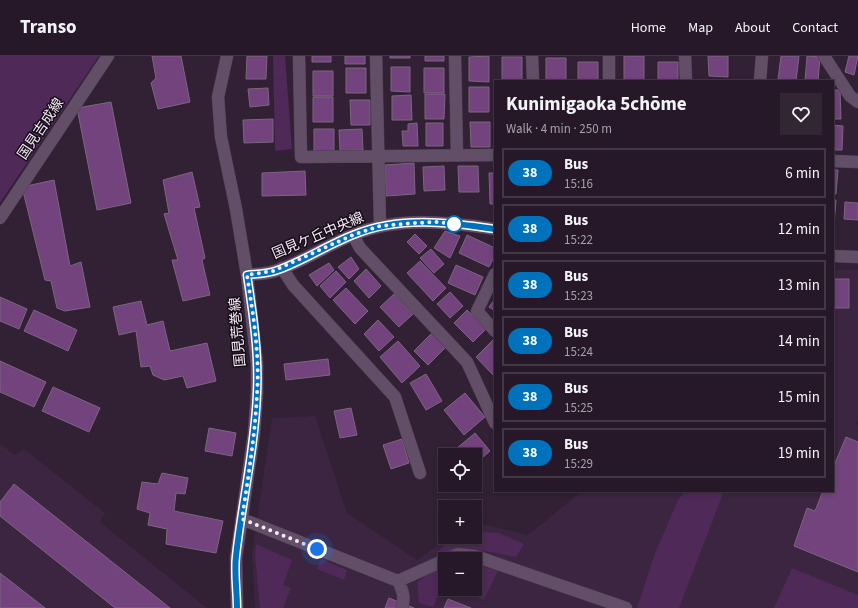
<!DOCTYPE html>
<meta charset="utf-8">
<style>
:root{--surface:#261828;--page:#322534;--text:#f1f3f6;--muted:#a4a0a8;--line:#423745}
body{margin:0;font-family:"Source Sans 3","Noto Sans JP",sans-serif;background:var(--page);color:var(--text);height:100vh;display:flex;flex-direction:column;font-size:15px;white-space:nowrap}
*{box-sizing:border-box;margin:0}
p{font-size:13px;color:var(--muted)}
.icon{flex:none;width:22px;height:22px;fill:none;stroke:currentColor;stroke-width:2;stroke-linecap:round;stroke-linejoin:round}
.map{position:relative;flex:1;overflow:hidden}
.side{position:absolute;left:494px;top:24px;width:340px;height:412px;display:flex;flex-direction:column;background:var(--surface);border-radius:0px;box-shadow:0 2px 6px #0003,0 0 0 1px var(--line)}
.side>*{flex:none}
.badge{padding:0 8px;border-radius:13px;font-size:14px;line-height:26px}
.buttons{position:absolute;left:438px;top:392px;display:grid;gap:8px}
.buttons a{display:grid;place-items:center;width:44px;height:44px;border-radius:0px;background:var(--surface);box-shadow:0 2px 6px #0003,0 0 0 1px var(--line);font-size:20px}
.you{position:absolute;width:20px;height:20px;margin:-10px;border:3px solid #fff;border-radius:50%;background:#1a73e8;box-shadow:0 0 0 6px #1a73e833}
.map>.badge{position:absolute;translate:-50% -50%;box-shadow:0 0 0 2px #fff}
.round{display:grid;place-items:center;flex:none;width:42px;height:42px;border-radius:0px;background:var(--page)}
.head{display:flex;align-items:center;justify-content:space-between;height:68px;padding:0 12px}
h1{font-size:19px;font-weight:700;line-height:30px}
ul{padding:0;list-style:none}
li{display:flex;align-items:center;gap:12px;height:50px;margin:0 8px 6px;padding:0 4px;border:2px solid var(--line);border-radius:0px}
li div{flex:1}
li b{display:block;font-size:15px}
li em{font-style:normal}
li .badge{min-width:44px;font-weight:700;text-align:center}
header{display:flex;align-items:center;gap:24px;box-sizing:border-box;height:56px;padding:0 20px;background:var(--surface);border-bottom:1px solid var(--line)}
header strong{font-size:19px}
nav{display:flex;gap:22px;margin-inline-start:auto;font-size:14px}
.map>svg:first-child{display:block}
</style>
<header>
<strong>Transo</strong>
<nav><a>Home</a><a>Map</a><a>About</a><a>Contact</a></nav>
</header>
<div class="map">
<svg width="858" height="552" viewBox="0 0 858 552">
<rect width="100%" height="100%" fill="#322035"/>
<path fill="#3b2540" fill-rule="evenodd" d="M833,214H858V365L856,367L858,369V552H255L252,497L272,362L315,360L347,457L417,504L449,481H475V466L528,479L582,435H833ZM445,503H475V533H445Z
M0,387L14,399L24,393L105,457L100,466L207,552H0Z"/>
<path fill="#4f2957" d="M0,0H99L0,147Z
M273,0H285L292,93L275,95Z
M685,435H724L679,552H637L654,500L678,444Z
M475,475L499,477L524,488L516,501L485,495L471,494L442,497L440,493L455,481H475Z
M256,488L292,504L283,529L291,532L283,552H260L255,500Z
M321,503L347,514L344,524L317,513Z
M445,507V526H444L433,551L419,547L417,526Z
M475,508L498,515L484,544L460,533H475Z
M792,512L858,539V552H774Z"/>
<path fill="#72437c" stroke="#7b667f" d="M152,0H181L190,46L158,53L151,27L156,22Z
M247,0H267L266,23H246Z
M312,0H331V6H312Z
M345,0H365V8H345Z
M390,0H410V2H390Z
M425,0H444V5H425Z
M489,0V26L469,25V1Z
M624,0H644V25H624Z
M708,0H728V21L709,20Z
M781,0H799L796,25L778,23Z
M807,0L820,1L818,25H805Z
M849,0H858L854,19L845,16Z
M502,1H522V25H502Z
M546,2H566V25H546Z
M578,6H598V25H578Z
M658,6H678V25H658Z
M391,11H410V36L391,35Z
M346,12H366V37H346Z
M424,12H444V37H424Z
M313,15H333V40H313Z
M469,31H489V56H469Z
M268,32L269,49L250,51L248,33Z
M833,34H840L841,63H833Z
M425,38H445L444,63H425Z
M411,39L412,64H392V40Z
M313,41H333V66H313Z
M350,44H370V69H351Z
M111,46L131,147L97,154L77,52Z
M273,63V86L244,87L243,64Z
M470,66H490V91H471Z
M417,67L418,90H403L402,75H408V68Z
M426,67H443V90H426Z
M833,69L843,70L842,94H833Z
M314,73H334V98H314Z
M362,73L363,94L340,95L339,74Z
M414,107L415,138L386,140L385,109Z
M444,110L445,134L424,135L423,111Z
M458,110H478L479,136H459Z
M833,114H838L836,138H833Z
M305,115L306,139L262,140V117Z
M192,116L200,151L194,152L205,202L202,204L210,239L183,245L172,204H178L164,158L169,157L163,124Z
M489,117H495V148H490Z
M54,124L70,210L81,206L90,251L65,255L57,252L51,225L45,224L22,131Z
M833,144H836L834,169H833Z
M845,146L858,147V164L844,163Z
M445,175L460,180L450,202L434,192Z
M415,178L427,190L419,198L407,186Z
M467,179L495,192V199L489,211L459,197Z
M431,193L444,208L434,217L420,202Z
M351,201L359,213L349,223L338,211Z
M420,205L446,232L433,245L407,217Z
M329,207L334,214L317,230L309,219Z
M456,209L483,221L475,239L448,227Z
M366,213L381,230L369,242L354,225Z
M336,215L346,226L330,242L320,230Z
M833,223H849V252H833Z
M346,232L368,255L355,268L333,244Z
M450,236L463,250L450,262L437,248Z
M394,238L413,258L399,271L380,251Z
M0,241L27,253L19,273L0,265Z
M495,243V255L489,251Z
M141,245L147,269L163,265L170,295L207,287L216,325L187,332L183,320L164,324L153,319L150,310L141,311L136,275L119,279L113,251Z
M34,254L77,274L68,295L24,275Z
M467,254L486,273L473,286L454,267Z
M378,264L394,281L379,295L364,278Z
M432,277L446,291L428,309L414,295Z
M493,284L495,286V319L494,320L476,301Z
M398,285L420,310L402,327L380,301Z
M328,303L330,319L286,324L284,308Z
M0,305L46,326L34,351L0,336Z
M426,318L442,345L426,354L410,327Z
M53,331L100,352L89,376L42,355Z
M465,337L485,361L464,379L444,354Z
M351,352L357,379L340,382L334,355Z
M209,372L236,377L232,400L205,395Z
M475,377L490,395L475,408V399H461L456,393Z
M846,381L858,386V516L794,490L807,452L815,455L823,435H833V412Z
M402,383L409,407L391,413L383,389Z
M162,417L188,422L185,438L176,437L174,455L223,465L216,497L166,488L167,473L148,469L150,457L137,453L142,426L158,428Z
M14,428L170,552H115L0,460V446Z
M0,517L45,552H0Z
M389,542L414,552H385Z
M448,543L471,552H444Z"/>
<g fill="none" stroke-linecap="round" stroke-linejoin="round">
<defs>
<path id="minor" d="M227,0L218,41L221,81L236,153L247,219L257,308V337L254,377L236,502L237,552
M299,0L301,101L495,99
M376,0L380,170
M455,0L457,99
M532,0L533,25
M609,0V25
M685,0L686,25
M824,0L850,40L858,46
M760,25L762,0
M833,105L858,106
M0,162L108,0
M353,179L360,192L467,306L495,367
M833,200L858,201
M282,212L293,229L395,341L420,417
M495,218L477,255L495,275
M247,219C256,218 266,218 275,215C301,207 327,189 353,179C398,160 448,166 495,173
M242,463L398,525C403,535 405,541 402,552
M446,503L458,498L475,500L626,552
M398,525L445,504"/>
</defs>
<use href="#minor" stroke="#4e3f51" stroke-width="13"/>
<use href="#minor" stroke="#624f67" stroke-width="12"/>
</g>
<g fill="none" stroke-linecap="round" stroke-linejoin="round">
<defs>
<path id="line" d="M237,552C237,535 234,517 236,500C242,446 255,392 257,337C259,298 253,258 247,219C256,218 266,218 275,215C300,207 327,189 353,179C398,160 448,166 495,173"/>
</defs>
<use href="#line" stroke="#fff" stroke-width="9"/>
<use href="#line" stroke="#0072bc" stroke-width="6"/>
<path stroke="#f6eaf8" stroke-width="4" stroke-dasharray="0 7.2" d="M317,493L242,463C248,422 255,380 257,338C260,299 253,258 247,219L273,215L353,179L380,170L414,167L438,166L454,168"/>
</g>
<circle fill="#fff" stroke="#0072bc" stroke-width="2" cx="454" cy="168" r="8"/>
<g text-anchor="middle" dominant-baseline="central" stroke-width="3" stroke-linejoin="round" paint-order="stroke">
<g font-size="14" fill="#f6eaf8" stroke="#150d17">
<text transform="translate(41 73) rotate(-56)">国見吉成線</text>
<text transform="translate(318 180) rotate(-23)">国見ケ丘中央線</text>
<text transform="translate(238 276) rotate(-95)">国見荒巻線</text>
</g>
</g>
</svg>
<div class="buttons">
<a><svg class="icon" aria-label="locate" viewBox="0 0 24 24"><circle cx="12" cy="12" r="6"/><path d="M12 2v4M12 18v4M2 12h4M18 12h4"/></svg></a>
<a>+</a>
<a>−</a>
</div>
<div class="you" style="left:317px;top:493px"></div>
<section class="side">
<div class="head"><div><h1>Kunimigaoka 5chōme</h1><p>Walk · 4 min · 250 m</p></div><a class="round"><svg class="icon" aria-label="heart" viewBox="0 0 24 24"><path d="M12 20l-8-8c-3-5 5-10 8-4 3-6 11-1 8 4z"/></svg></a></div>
<ul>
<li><span class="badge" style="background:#0072bc;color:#fff">38</span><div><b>Bus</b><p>15:16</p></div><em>6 min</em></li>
<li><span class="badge" style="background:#0072bc;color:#fff">38</span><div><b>Bus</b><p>15:22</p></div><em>12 min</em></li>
<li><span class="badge" style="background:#0072bc;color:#fff">38</span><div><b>Bus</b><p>15:23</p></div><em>13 min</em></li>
<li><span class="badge" style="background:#0072bc;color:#fff">38</span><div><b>Bus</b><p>15:24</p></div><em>14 min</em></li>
<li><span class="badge" style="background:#0072bc;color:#fff">38</span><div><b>Bus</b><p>15:25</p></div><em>15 min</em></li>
<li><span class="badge" style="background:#0072bc;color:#fff">38</span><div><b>Bus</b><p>15:29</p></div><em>19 min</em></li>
</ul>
</section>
</div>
